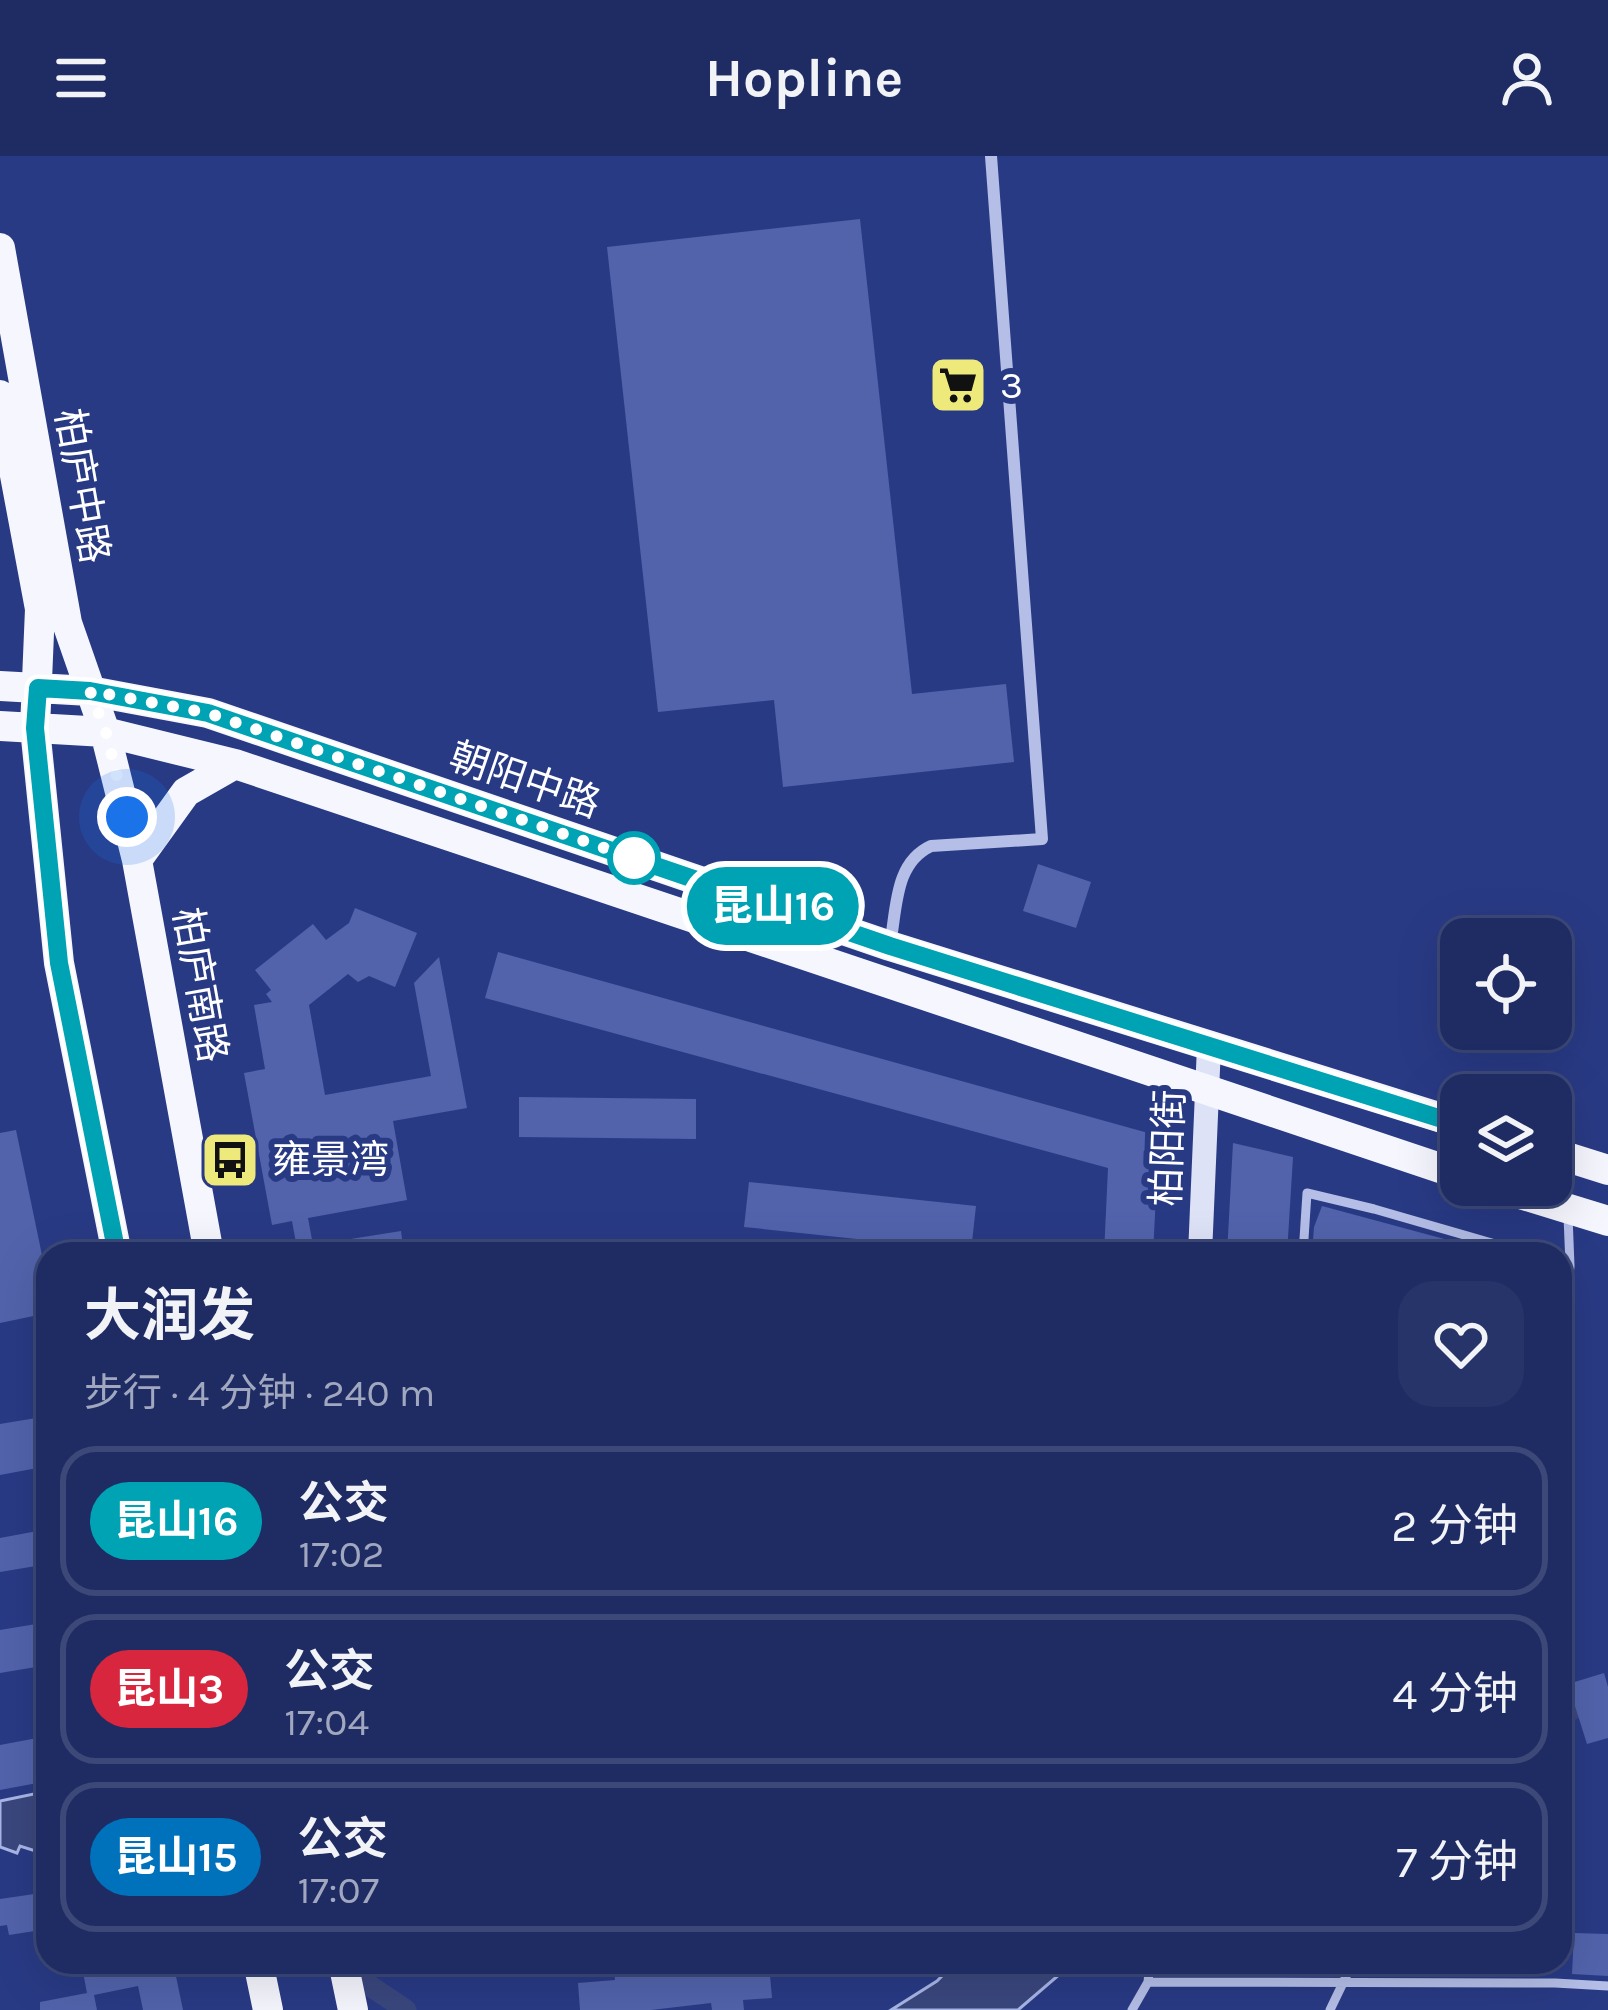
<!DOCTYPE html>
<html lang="zh">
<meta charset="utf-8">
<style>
:root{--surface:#1f2c64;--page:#27346a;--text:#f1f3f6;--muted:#a1a7bf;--line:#3c4878}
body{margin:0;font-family:Karla,"Noto Sans SC",sans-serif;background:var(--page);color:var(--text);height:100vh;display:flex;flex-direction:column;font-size:45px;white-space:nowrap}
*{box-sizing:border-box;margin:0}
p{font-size:39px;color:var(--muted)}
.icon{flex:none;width:66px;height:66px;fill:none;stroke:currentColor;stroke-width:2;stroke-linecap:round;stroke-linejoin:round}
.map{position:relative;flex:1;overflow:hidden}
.side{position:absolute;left:36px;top:1086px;width:1536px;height:732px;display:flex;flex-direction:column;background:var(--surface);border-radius:36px;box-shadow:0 12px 48px #0002,0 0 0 3px var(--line)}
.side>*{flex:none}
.badge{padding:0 24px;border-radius:39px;font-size:42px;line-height:78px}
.tools{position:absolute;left:1440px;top:762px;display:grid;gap:24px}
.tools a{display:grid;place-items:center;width:132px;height:132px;border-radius:24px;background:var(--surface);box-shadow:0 12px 48px #0002,0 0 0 3px var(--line);font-size:60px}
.you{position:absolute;width:60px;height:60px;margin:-30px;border:9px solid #fff;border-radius:50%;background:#1a73e8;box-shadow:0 0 0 18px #1a73e833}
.map>.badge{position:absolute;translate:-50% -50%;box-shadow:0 0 0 6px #fff}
.round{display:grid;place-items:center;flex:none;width:126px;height:126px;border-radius:36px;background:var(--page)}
.headline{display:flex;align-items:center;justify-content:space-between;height:204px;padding:0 48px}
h1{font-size:57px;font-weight:700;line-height:90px}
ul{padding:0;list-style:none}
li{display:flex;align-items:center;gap:36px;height:150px;margin:0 24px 18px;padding:0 24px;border:6px solid var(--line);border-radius:36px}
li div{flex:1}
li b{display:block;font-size:45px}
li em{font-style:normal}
li .badge{min-width:132px;font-weight:700;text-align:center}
header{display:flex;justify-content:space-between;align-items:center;height:156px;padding:0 48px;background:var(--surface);font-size:54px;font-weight:700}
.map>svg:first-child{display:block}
</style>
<header><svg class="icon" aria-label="menu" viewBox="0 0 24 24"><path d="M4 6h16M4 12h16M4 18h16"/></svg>Hopline<svg class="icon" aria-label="person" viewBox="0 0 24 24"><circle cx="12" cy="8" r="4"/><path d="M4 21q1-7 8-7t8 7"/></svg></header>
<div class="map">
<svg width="1608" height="1854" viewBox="0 0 1608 1854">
<rect width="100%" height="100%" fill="#293a85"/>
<path fill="#3a477e" stroke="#a8b6e7" stroke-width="3" d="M48,1635V1699L20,1690L17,1697L0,1691V1645Z
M956,1806H1074L1018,1854H891L937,1825Z"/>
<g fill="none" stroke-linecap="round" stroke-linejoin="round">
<path stroke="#3a477e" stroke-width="21" d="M1560,1558L1608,1540
M342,1811L406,1854"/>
</g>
<path fill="#5263ac" d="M860,63L912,538L1006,528L1014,606L783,631L774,544L658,556L607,91Z
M1038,708L1091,726L1076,772L1023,755Z
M355,752L417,777L395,831L369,820L358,826L348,818L309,849L325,939L431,920L414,827L439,801L467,952L393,965L407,1044L308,1062L313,1089L401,1075L404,1098H298L292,1065L272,1069L244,917L265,913L254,849L272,846L266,838L271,834L255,814L313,768L326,784L349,767Z
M498,796L1159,980L1153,1098H1104L1108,1012L485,842Z
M519,941L696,943V983L519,981Z
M16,974L48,1128V1157L0,1167V977Z
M1233,987L1293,1001L1287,1098H1227Z
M749,1026L976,1050L971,1095L744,1071Z
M1322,1050L1485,1094L1484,1098H1360L1333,1091L1313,1084L1314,1071Z
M48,1260V1310L0,1319V1268Z
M48,1373V1408L0,1416V1382Z
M48,1466V1509L0,1517V1474Z
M1604,1517L1608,1531V1582L1587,1588L1568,1528Z
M48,1580V1625L0,1634V1589Z
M48,1736V1773L9,1779L7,1769L0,1770V1743Z
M1574,1777L1608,1778V1820L1572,1818Z
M81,1806H173L183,1854H143L138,1830L94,1839L97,1854H40V1846L87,1837Z
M613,1806H649L651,1819L706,1814L705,1806H738V1811L769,1808L772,1842L743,1844L744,1854H712L711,1847L651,1854H580L578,1827L615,1824Z"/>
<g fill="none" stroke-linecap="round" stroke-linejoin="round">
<path stroke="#b4bee7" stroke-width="9" d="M1303,1090L1328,1098
M1303,1098L1307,1037L1374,1053L1530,1098
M1560,1214L1570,1110L1568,1060
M1150,1806L1148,1826L1555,1827L1608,1830
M1132,1854L1148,1826
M1330,1854L1353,1806"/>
<path stroke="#b4bee7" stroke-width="12" d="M890,788C897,753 894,707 931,690L1042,683L991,0"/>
<path stroke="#dde2f7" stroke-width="24" d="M1200,1098L1209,890"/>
<path stroke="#f5f6fe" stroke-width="30" d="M0,92L67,467L105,576L137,704L209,1098
M0,239L40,453L35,572L59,807L117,1098
M0,530L90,535L208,557L890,790L1461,968
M0,570L105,576L235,608L1461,1019
M137,704L186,636L235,608
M1551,996L1608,1014
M1491,1029L1608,1065
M258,1806L268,1854
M343,1806L353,1854"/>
</g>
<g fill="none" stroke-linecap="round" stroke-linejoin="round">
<defs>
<path id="line" d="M117,1098L59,807L35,572L38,532L90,535L208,557L890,790L1461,969"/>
</defs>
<use href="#line" stroke="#fff" stroke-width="27"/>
<use href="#line" stroke="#00a3b4" stroke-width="18"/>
<path stroke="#fff" stroke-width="12" stroke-dasharray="0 21.6" d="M127,661L106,576L90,535L208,557L634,702"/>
</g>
<defs>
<symbol id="supermarket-square" viewBox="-11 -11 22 22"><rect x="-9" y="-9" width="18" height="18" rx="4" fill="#eee97b" stroke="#293a85"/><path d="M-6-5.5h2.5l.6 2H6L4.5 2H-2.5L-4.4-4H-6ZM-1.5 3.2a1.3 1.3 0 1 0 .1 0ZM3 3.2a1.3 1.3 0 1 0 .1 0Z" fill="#111"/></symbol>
<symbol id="bus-square" viewBox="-11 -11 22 22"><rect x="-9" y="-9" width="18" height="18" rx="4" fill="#eee97b" stroke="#293a85"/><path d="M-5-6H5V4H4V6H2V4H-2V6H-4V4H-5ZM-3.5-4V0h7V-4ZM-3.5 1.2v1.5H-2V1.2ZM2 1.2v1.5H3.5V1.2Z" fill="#111"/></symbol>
</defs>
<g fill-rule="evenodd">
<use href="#supermarket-square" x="925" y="196" width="66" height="66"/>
<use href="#bus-square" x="197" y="971" width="66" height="66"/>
</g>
<circle fill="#fff" stroke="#00a3b4" stroke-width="6" cx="634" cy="702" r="24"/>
<g text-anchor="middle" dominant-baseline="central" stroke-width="12" stroke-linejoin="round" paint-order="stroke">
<g font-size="39" fill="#fff" stroke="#293a85" text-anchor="start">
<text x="1000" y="229">3</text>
<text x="272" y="1004">雍景湾</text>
</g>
<g font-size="39" fill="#fff" stroke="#293a85">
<text transform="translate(82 330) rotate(80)">柏庐中路</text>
<text transform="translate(525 624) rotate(19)">朝阳中路</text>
<text transform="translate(200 829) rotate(80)">柏庐南路</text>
<text transform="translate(1168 992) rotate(-88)">柏阳街</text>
</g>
</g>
</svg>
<div class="tools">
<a><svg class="icon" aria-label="locate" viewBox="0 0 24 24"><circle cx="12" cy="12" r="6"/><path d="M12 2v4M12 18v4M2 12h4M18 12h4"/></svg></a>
<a><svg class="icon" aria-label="layers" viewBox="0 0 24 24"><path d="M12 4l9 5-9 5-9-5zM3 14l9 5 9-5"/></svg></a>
</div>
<div class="you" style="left:127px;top:661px"></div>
<b class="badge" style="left:773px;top:750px;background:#00a3b4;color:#fff">昆山16</b>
<section class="side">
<div class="headline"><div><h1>大润发</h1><p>步行 · 4 分钟 · 240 m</p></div><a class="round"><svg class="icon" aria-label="heart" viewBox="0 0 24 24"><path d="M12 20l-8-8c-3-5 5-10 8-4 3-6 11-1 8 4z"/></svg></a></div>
<ul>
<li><span class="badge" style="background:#00a3b4;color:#fff">昆山16</span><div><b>公交</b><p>17:02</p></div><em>2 分钟</em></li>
<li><span class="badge" style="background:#d7263d;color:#fff">昆山3</span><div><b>公交</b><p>17:04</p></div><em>4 分钟</em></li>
<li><span class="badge" style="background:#0072bc;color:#fff">昆山15</span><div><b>公交</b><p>17:07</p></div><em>7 分钟</em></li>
</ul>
</section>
</div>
